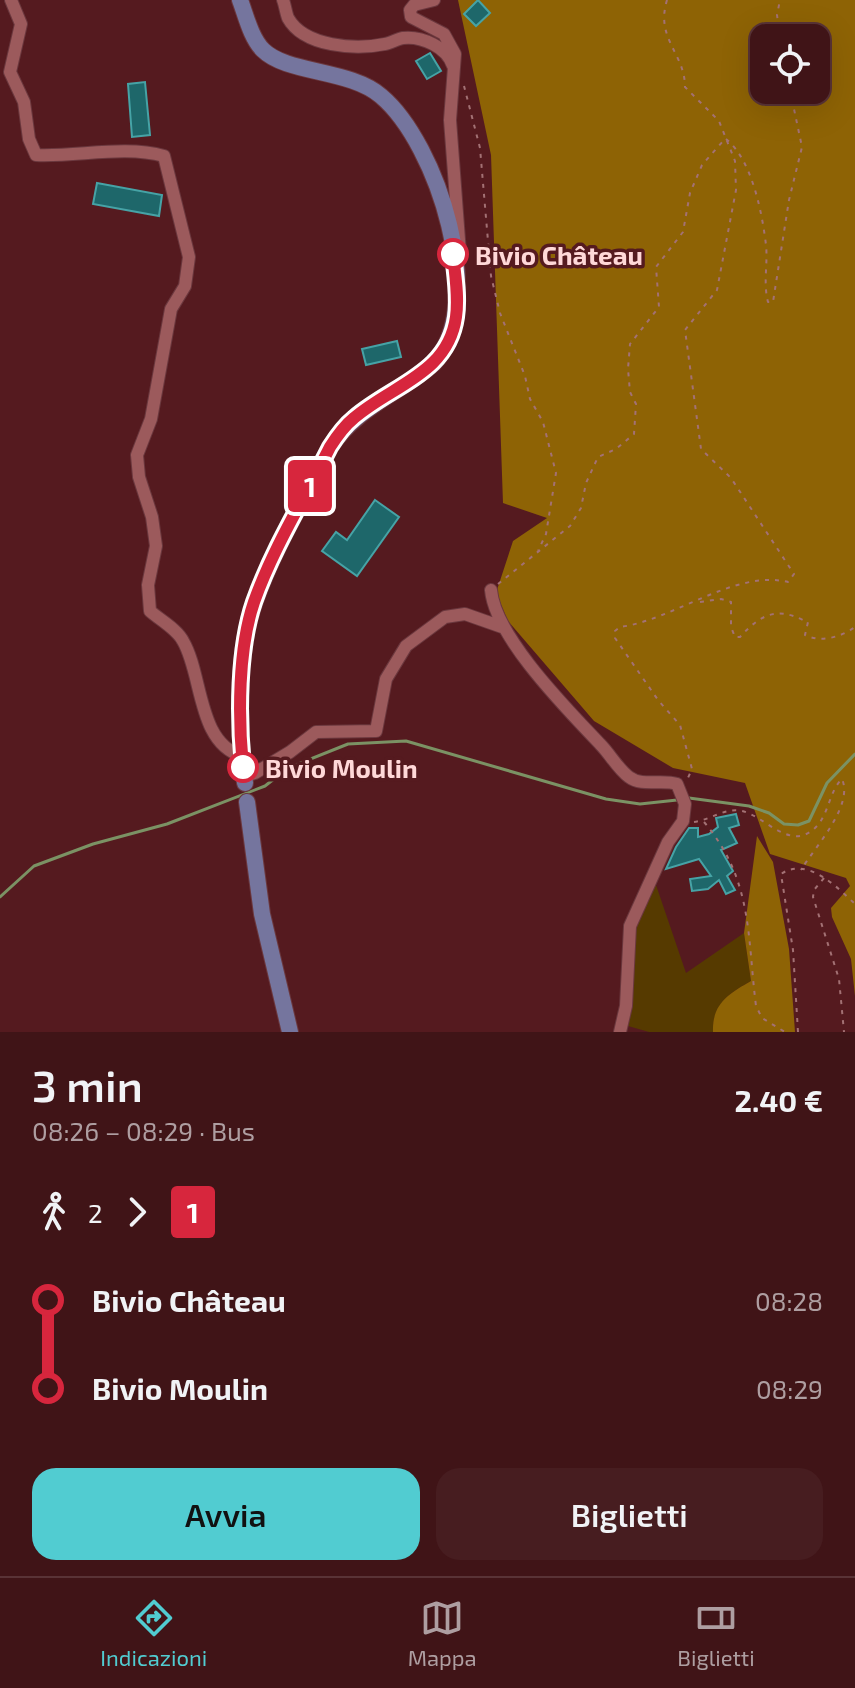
<!DOCTYPE html>
<html lang="it">
<meta charset="utf-8">
<style>
:root{--surface:#401417;--page:#471d20;--text:#f1f3f6;--muted:#ae9ea1;--line:#593336;--accent:#51ccd1}
body{margin:0;font-family:"Exo 2",sans-serif;background:var(--page);color:var(--text);height:100vh;display:flex;flex-direction:column;font-size:30px;white-space:nowrap}
*{box-sizing:border-box;margin:0}
p{font-size:26px;color:var(--muted)}
.icon{flex:none;width:44px;height:44px;fill:none;stroke:currentColor;stroke-width:2;stroke-linecap:round;stroke-linejoin:round}
.map{position:relative;height:1032px;overflow:hidden}
.details{display:flex;flex-direction:column;background:var(--surface);flex:1}
.details>*{flex:none}
.badge{padding:0 16px;border-radius:6px;font-size:28px;line-height:52px}
.fabs{position:absolute;left:750px;top:24px;display:grid;gap:16px}
.fabs a{display:grid;place-items:center;width:80px;height:80px;border-radius:16px;background:var(--surface);box-shadow:0 8px 32px #0002,0 0 0 2px var(--line);font-size:40px}
.map>.badge{position:absolute;translate:-50% -50%;box-shadow:0 0 0 4px #fff}
.legs{display:flex;align-items:center;gap:12px;height:88px;padding:0 32px;font-size:26px}
.legs p{margin-inline-start:auto}
.overview{display:flex;align-items:center;justify-content:space-between;height:136px;padding:0 32px}
h1{font-size:44px;font-weight:600;line-height:60px}
.button{display:flex;gap:16px;margin-top:auto;padding:16px 32px}
.button a{flex:1;height:92px;border-radius:24px;background:var(--accent);color:#111;font-size:32px;font-weight:600;line-height:92px;text-align:center}
.button a+a{background:var(--page);color:var(--text)}
ul{padding:0 32px;list-style:none}
li{display:flex;align-items:center;gap:28px;height:88px;font-size:30px}
li i{display:grid;place-items:center;width:12px;height:100%;margin:0 10px;background:currentColor}
li i::after{content:'';width:20px;height:20px;margin:-10px;border:6px solid;border-radius:50%;background:var(--surface)}
li p{margin-inline-start:auto}
li:first-child i{background:linear-gradient(#0000 50%,currentColor 0)}
li:last-child i{background:linear-gradient(currentColor 50%,#0000 0)}
.tabs{display:flex;justify-content:space-around;align-items:center;height:112px;border-top:2px solid var(--line);background:var(--surface);font-size:22px;color:var(--muted)}
.tabs a{display:grid;justify-items:center;gap:4px}
.tabs .selected{color:var(--accent)}
.map>svg:first-child{display:block}
</style>
<div class="map">
<svg width="855" height="1032" viewBox="0 0 855 1032">
<rect width="100%" height="100%" fill="#551a1f"/>
<path fill="#563a00" d="M655,882L686,973L744,933L751,981C728,994 713,1004 713,1032H649L628,1026L636,921Z"/>
<path fill="#8e6305" fill-rule="evenodd" d="M458,0H855V996L851,959L832,917L831,908L850,886L846,878L770,854L745,783L673,768L594,721L508,621L496,593L513,541L547,518L503,503L491,155ZM764,38H816V90H764Z
M757,836L773,862L789,949L795,1032H713C712,1004 728,994 751,981L744,933Z"/>
<g fill="none" stroke-linecap="round" stroke-linejoin="round">
<path stroke="#7b9264" stroke-width="3" d="M689,798L749,806L769,813L784,824L798,825L809,821L827,783L855,754
M0,897L34,866L93,844L167,824L265,786L288,768L348,744L406,741L606,799L640,804L677,800"/>
</g>
<path fill="#1e676a" stroke="#46a3a6" stroke-width="2" d="M478,0L490,13L476,26L464,14Z
M430,53L441,71L427,79L416,61Z
M145,82L150,135L132,137L128,84Z
M97,183L162,195L159,216L93,204Z
M397,341L401,357L366,365L362,349Z
M375,500L399,517L357,576L322,551L336,532L347,540Z
M736,814L739,825L729,828L737,843L721,850L733,871L727,876L735,890L726,894L719,880L708,889L692,891L690,879L711,876L699,859L666,869L676,847L689,828H698V837L709,834L718,827L716,818Z"/>
<g fill="none" stroke-linecap="round" stroke-linejoin="round">
<defs>
<path id="minor" d="M11,0L21,24L10,72L24,102L29,139L36,155C78,157 124,145 164,156L189,257L185,286L171,309L151,419L137,455L139,477L152,517L156,546L148,585L150,611C160,620 177,629 183,641C203,675 197,743 242,756
M283,0C285,5 286,13 288,18C304,47 356,50 385,44C391,43 397,39 403,38C422,36 447,47 453,66
M434,0L414,5L410,10L411,17L444,34L455,54L450,120L460,253
M491,590C495,637 568,710 600,744C610,754 618,769 629,777C642,787 662,779 677,784L685,804L683,821L668,842L630,926L626,1006L620,1032
M244,776L255,773L290,752L316,732L376,731L386,679L406,646L445,617L465,614L502,627"/>
<path id="major" d="M240,0C246,16 251,38 263,50C287,74 350,69 381,96C438,144 488,303 434,363C399,393 356,408 330,447C305,497 274,548 255,601C236,653 238,729 245,783
M247,802L262,914L290,1032"/>
</defs>
<use href="#minor" stroke="#6b383e" stroke-width="14"/>
<use href="#major" stroke="#6b383e" stroke-width="18"/>
<path stroke="#a37174" stroke-width="2" stroke-dasharray="4 6" stroke-linecap="butt" d="M667,0C655,39 685,53 685,87L719,121L735,161L736,190L717,290L685,330L701,449L731,478L794,574L788,582C735,569 674,620 620,627L615,631V638L658,700L680,725L692,769L687,780
M780,38L777,15L780,0
M464,86L480,148L491,276L500,313L525,376L530,399L543,422L556,473L546,534L538,551
M726,139C752,160 762,212 766,245C768,264 763,283 768,302H773L789,200L802,147L790,90
M498,584L570,526L581,508L586,483L598,457L616,449L634,434L636,404L630,392L628,369L630,344L659,307L656,267L683,232L690,193L702,165L724,140
M700,602L721,599L731,602V627L735,637H740C760,615 776,606 805,621L808,622L805,635C821,643 841,637 855,627
M694,822C710,820 726,807 742,811C765,816 790,852 815,828C829,815 829,791 842,779C854,806 814,848 801,870
M704,822C753,880 747,935 756,1006L762,1018L785,1032
M824,878L814,890L813,897L839,979L844,1032
M798,1032L793,950L781,874C807,856 837,887 855,904"/>
<use href="#minor" stroke="#9c5a5c" stroke-width="12"/>
<use href="#major" stroke="#75759e" stroke-width="16"/>
</g>
<g fill="none" stroke-linecap="round" stroke-linejoin="round">
<defs>
<path id="line-1" d="M243,767C238,717 238,649 254,602C273,548 305,497 330,447C337,436 344,426 354,418C392,385 448,374 456,317C459,296 455,275 453,254"/>
</defs>
<use href="#line-1" stroke="#fff" stroke-width="18"/>
<use href="#line-1" stroke="#d7263d" stroke-width="12"/>
</g>
<g fill="#fff" stroke="#d7263d" stroke-width="4">
<circle cx="453" cy="254" r="14"/>
<circle cx="243" cy="767" r="14"/>
</g>
<g text-anchor="middle" dominant-baseline="central" stroke-width="7" stroke-linejoin="round" paint-order="stroke">
<g font-size="26" font-weight="bold" fill="#ffd8d8" stroke="#551a1f" text-anchor="start">
<text x="475" y="254">Bivio Château</text>
<text x="265" y="767">Bivio Moulin</text>
</g>
</g>
</svg>
<div class="fabs">
<a><svg class="icon" aria-label="locate" viewBox="0 0 24 24"><circle cx="12" cy="12" r="6"/><path d="M12 2v4M12 18v4M2 12h4M18 12h4"/></svg></a>
</div>
<b class="badge" style="left:310px;top:486px;background:#d7263d;color:#fff">1</b>
</div>
<section class="details">
<div class="overview"><div><h1>3 min</h1><p>08:26 – 08:29 · Bus</p></div><b>2.40 €</b></div>
<div class="legs"><svg class="icon" aria-label="walk" viewBox="0 0 24 24"><circle cx="13" cy="4" r="2"/><path d="M13 8l-2 6 4 7M11 14l-3 7M7 12l3-4h3l4 4"/></svg>2<svg class="icon" aria-label="forward" viewBox="0 0 24 24"><path d="M9 5l7 7-7 7"/></svg><b class="badge" style="background:#d7263d;color:#fff">1</b></div>
<ul>
<li><i style="color:#d7263d"></i><b>Bivio Château</b><p>08:28</p></li>
<li><i style="color:#d7263d"></i><b>Bivio Moulin</b><p>08:29</p></li>
</ul>
<div class="button"><a>Avvia</a><a>Biglietti</a></div>
</section>
<nav class="tabs">
<a class="selected"><svg class="icon" aria-label="directions" viewBox="0 0 24 24"><path d="M12 3l9 9-9 9-9-9zM9 14v-3h6M13 9l2 2-2 2"/></svg>Indicazioni</a>
<a><svg class="icon" aria-label="map" viewBox="0 0 24 24"><path d="M3 6l6-2 6 2 6-2v14l-6 2-6-2-6 2zM9 4v14M15 6v14"/></svg>Mappa</a>
<a><svg class="icon" aria-label="tickets" viewBox="0 0 24 24"><path d="M3 7h18v10H3zM15 7v10"/></svg>Biglietti</a>
</nav>
